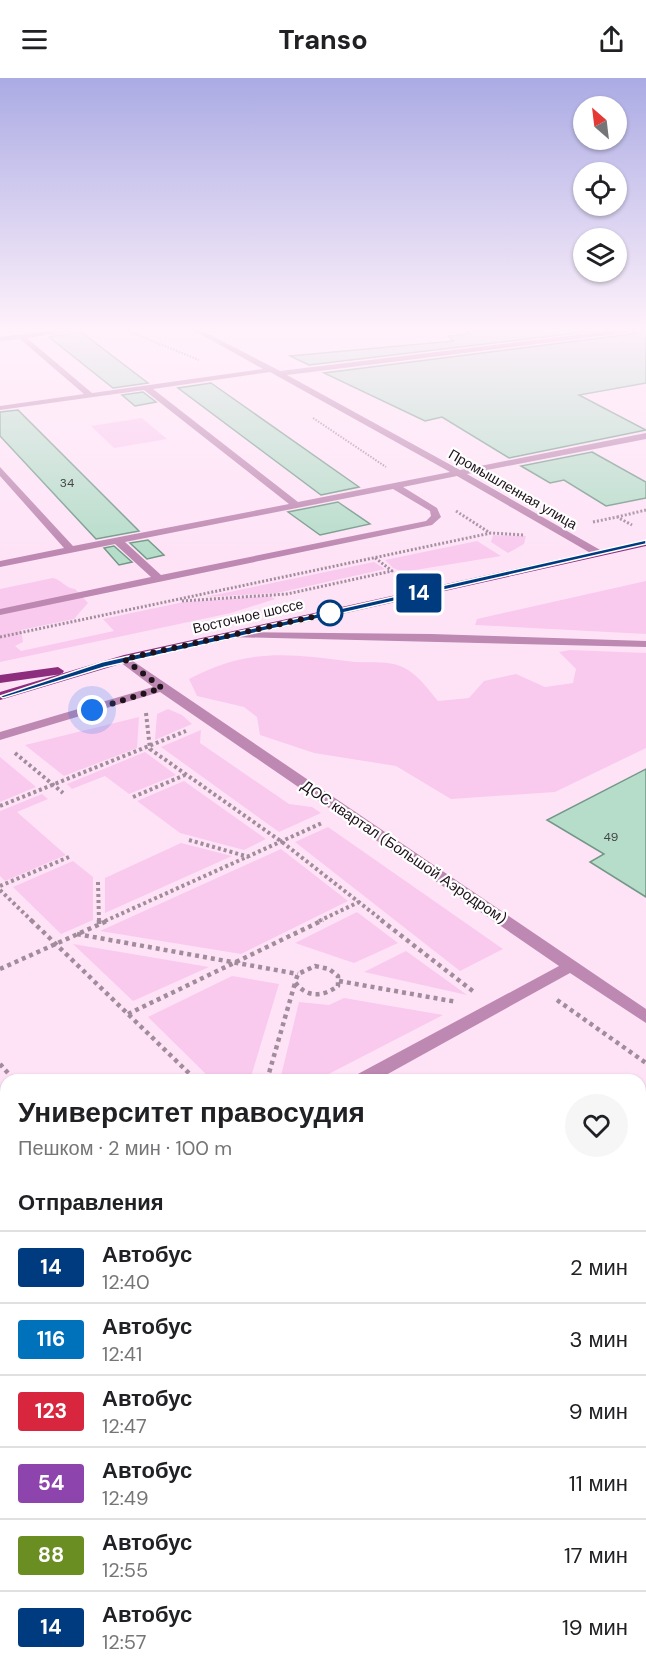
<!DOCTYPE html>
<html lang="ru">
<meta charset="utf-8">
<style>
:root{--surface:#fff;--page:#f6f6f6;--text:#202124;--muted:#757577;--line:#e0e0e0}
body{margin:0;font-family:"DM Sans",sans-serif;background:var(--page);color:var(--text);height:100vh;display:flex;flex-direction:column;font-size:22px;white-space:nowrap}
*{box-sizing:border-box;margin:0}
p{font-size:20px;color:var(--muted)}
.icon{flex:none;width:33px;height:33px;fill:none;stroke:currentColor;stroke-width:2;stroke-linecap:round;stroke-linejoin:round}
.map{position:relative;flex:1;overflow:hidden}
.sheet{position:absolute;left:0px;top:996px;width:646px;height:600px;display:flex;flex-direction:column;background:var(--surface);border-radius:18px 18px 0 0;box-shadow:0 2px 4px #0004}
.sheet>*{flex:none}
.badge{padding:0 12px;border-radius:4px;font-size:21px;line-height:39px}
.needle{width:39px;rotate:332deg}
.tools{position:absolute;left:573px;top:18px;display:grid;gap:12px}
.tools a{display:grid;place-items:center;width:54px;height:54px;border-radius:50%;background:var(--surface);box-shadow:0 2px 4px #0004;font-size:30px}
.you{position:absolute;width:30px;height:30px;margin:-15px;border:4px solid #fff;border-radius:50%;background:#1a73e8;box-shadow:0 0 0 9px #1a73e833}
.map>.badge{position:absolute;translate:-50% -50%;box-shadow:0 0 0 3px #fff}
h2{padding:0 18px;font-size:22px;line-height:54px}
.round{display:grid;place-items:center;flex:none;width:63px;height:63px;border-radius:32px;background:var(--page)}
.head{display:flex;align-items:center;justify-content:space-between;height:102px;padding:0 18px}
h1{font-size:28px;font-weight:700;line-height:45px}
ul{padding:0;list-style:none}
li{display:flex;align-items:center;gap:18px;height:72px;padding:0 18px;border-top:2px solid var(--line)}
li div{flex:1}
li b{display:block;font-size:22px}
li em{font-style:normal}
li .badge{min-width:66px;font-weight:700;text-align:center}
header{display:flex;justify-content:space-between;align-items:center;height:78px;padding:0 18px;background:var(--surface);font-size:27px;font-weight:700}
.map>svg:first-child{display:block}
</style>
<header><svg class="icon" aria-label="menu" viewBox="0 0 24 24"><path d="M4 6h16M4 12h16M4 18h16"/></svg>Transo<svg class="icon" aria-label="share" viewBox="0 0 24 24"><path d="M12 15V3M7 8l5-5 5 5M5 13v7h14v-7"/></svg></header>
<div class="map">
<svg width="646" height="1596" viewBox="0 0 646 1596">
<rect width="100%" height="100%" fill="#fee3f7"/>
<path fill="#f9caee" d="M142,340L167,361L114,370L91,348Z
M493,457L526,458L524,466L508,475L491,464Z
M477,463L501,478L403,494L393,490L385,482Z
M374,484L385,491L277,515L205,519Z
M53,500C62,502 65,510 75,511L88,525L74,541L21,552L23,564L15,568L21,573L114,553L103,541L184,524L270,518L275,521L231,535L0,584V511Z
M646,503V556L475,547L477,541Z
M570,572L646,575V670L555,714L451,721L396,688L314,675L260,657L257,639L244,629L197,618L189,601C249,569 290,576 355,584C368,585 385,583 397,587C415,592 427,610 438,623L469,620L484,603L516,596L545,609L573,605L576,591L559,574Z
M168,631L182,637L192,646L155,662L157,636Z
M139,639L137,670L64,698L25,667Z
M201,652L200,665L289,726L312,729L321,735L279,754L161,669Z
M145,674L176,697L129,716L105,698L72,711L67,706Z
M0,679L36,709L0,724Z
M184,703L266,761L244,772L180,755L137,723Z
M42,716L48,721L17,734L66,777L5,803L0,798V733Z
M328,749L503,871L460,893L295,764Z
M181,765L232,778L105,835V800Z
M281,771L348,823L241,876L100,853Z
M73,783L93,799V842L61,856L13,809Z
M357,834L398,865L354,885L295,865Z
M73,866L209,889L133,923Z
M406,873L467,917L364,894Z
M232,898L279,906L250,1002H212L148,939Z
M344,920L443,937L317,1002H280L299,924L329,927Z"/>
<path fill="#b6ddca" stroke="#729886" stroke-width="1.5" d="M462,251H611L309,287L290,278L454,263L448,258L470,256Z
M646,251V305L579,317L646,352L509,380L442,339L425,343L324,295L640,255Z
M81,254L148,305L113,310L49,259Z
M211,305L359,409L321,417L178,310Z
M143,314L156,324L135,328L122,317Z
M18,332L139,453L96,461L0,358V334Z
M592,374L646,404V420L606,428L564,402L550,405L521,388Z
M338,424L370,446L320,457L288,434Z
M148,462L164,477L147,481L130,465Z
M114,468L132,484L119,487L104,470Z
M646,691V819L590,784L604,776L547,742Z"/>
<g fill="none" stroke-linecap="round" stroke-linejoin="round">
<path stroke="#a18c9b" stroke-width="2" stroke-dasharray="1.5 1.5" stroke-linecap="butt" d="M123,251L199,282
M313,340L386,389"/>
<path stroke="#a18c9b" stroke-width="3" stroke-dasharray="2 2" stroke-linecap="butt" d="M456,433L490,455
M617,439L646,432
M593,444L617,439L632,447
M182,523L287,516L392,493L374,479
M0,559L491,455L524,457"/>
<path stroke="#a18c9b" stroke-width="4" stroke-dasharray="3 3" stroke-linecap="butt" d="M146,635L150,671L282,764L383,843
M15,675L63,715
M133,719L185,697
M0,728L186,653
M189,762L249,779
M98,804L99,843
M0,808L69,779
M0,812L32,843
M105,843L322,745
M319,843L359,824"/>
<path stroke="#a18c9b" stroke-width="4.5" stroke-dasharray="4 4" stroke-linecap="butt" d="M31,842L196,1002
M99,842V846
M381,842L474,914
M77,856L298,896
M315,888L329,891L338,898V908C323,919 306,920 295,904L298,896Z
M0,891L109,842
M339,903L457,924
M557,922L646,985
M128,936L323,842
M0,986L14,1002
M267,1002L295,905
M640,1162L646,1157"/>
<path fill="#bd88b1" fill-rule="evenodd" d="M66,251H84L27,260L92,315L263,291L191,251H199L280,293L626,251H643L640,253L287,297L460,392L646,355V361L467,396L602,473V477H594L457,398L403,409L437,430L441,439L432,447L0,537V531L151,499L115,466L0,489V483L64,470L0,398V389L73,468L289,426L144,312L0,332V328L84,316L20,261L0,263V259ZM270,294L450,394L298,424L153,311ZM393,411L430,433L431,438L426,443L161,497L125,464Z
M234,554L431,556L646,563V569L230,559L228,557Z
M124,577L646,931V945L570,895L377,1002H353L356,997L559,888L160,614L0,662V654L153,609L120,584L118,581Z
M646,1394V1419L640,1421V1396Z
M640,1443L646,1445V1472L640,1470Z
M72,1590H104L102,1596H70Z
M228,1590H257L259,1596H230Z"/>
<path fill="#8d2d7d" fill-rule="evenodd" d="M646,462V468L127,584L0,622V614L124,577Z
M58,589L64,593L62,596L0,605V597Z"/>
</g>
<linearGradient id="sky" x2="0" y2="1"><stop stop-color="#ababe4"/><stop offset="0.53" stop-color="#fff2fb"/><stop offset="1" stop-color="#fff2fb" stop-opacity="0"/></linearGradient>
<rect width="646" height="474" fill="url(#sky)"/>
<path fill="#003b80" stroke="#fff" stroke-width="1.5" d="M646,462V466L105,589L3,620L0,618L102,584Z"/>
<g fill="none" stroke-linecap="round" stroke-linejoin="round">
<path stroke="#1e121b" stroke-width="6" stroke-dasharray="0 10.8" d="M92,632L162,610L124,581L330,535"/>
</g>
<circle fill="#fff" stroke="#003b80" stroke-width="3" cx="330" cy="535" r="12"/>
<g text-anchor="middle" dominant-baseline="central" stroke-width="4.5" stroke-linejoin="round" paint-order="stroke">
<g font-size="12" fill="#444547">
<text x="67" y="405">34</text>
<text x="611" y="759">49</text>
</g>
<g font-size="14" fill="#1e121b" stroke="#fff">
<text transform="translate(513 411) rotate(30)">Промышленная улица</text>
<text transform="translate(248 538) rotate(-13)">Восточное шоссе</text>
</g>
<g font-size="15" fill="#1e121b" stroke="#fff">
<text transform="translate(404 774) rotate(34)">ДОС квартал (Большой Аэродром)</text>
</g>
</g>
</svg>
<div class="tools">
<a><svg class="needle" viewBox="-14 -14 28 28"><path d="M0-13l5 13h-10z" fill="#e53935"/><path d="M0 13l5-13h-10z" fill="#757577"/></svg></a>
<a><svg class="icon" aria-label="locate" viewBox="0 0 24 24"><circle cx="12" cy="12" r="6"/><path d="M12 2v4M12 18v4M2 12h4M18 12h4"/></svg></a>
<a><svg class="icon" aria-label="layers" viewBox="0 0 24 24"><path d="M12 4l9 5-9 5-9-5zM3 14l9 5 9-5"/></svg></a>
</div>
<div class="you" style="left:92px;top:632px"></div>
<b class="badge" style="left:419px;top:515px;background:#003b80;color:#fff">14</b>
<section class="sheet">
<div class="head"><div><h1>Университет правосудия</h1><p>Пешком · 2 мин · 100 m</p></div><a class="round"><svg class="icon" aria-label="heart" viewBox="0 0 24 24"><path d="M12 20l-8-8c-3-5 5-10 8-4 3-6 11-1 8 4z"/></svg></a></div>
<h2>Отправления</h2>
<ul>
<li><span class="badge" style="background:#003b80;color:#fff">14</span><div><b>Автобус</b><p>12:40</p></div><em>2 мин</em></li>
<li><span class="badge" style="background:#0072bc;color:#fff">116</span><div><b>Автобус</b><p>12:41</p></div><em>3 мин</em></li>
<li><span class="badge" style="background:#d7263d;color:#fff">123</span><div><b>Автобус</b><p>12:47</p></div><em>9 мин</em></li>
<li><span class="badge" style="background:#8e44ad;color:#fff">54</span><div><b>Автобус</b><p>12:49</p></div><em>11 мин</em></li>
<li><span class="badge" style="background:#6b8e23;color:#fff">88</span><div><b>Автобус</b><p>12:55</p></div><em>17 мин</em></li>
<li><span class="badge" style="background:#003b80;color:#fff">14</span><div><b>Автобус</b><p>12:57</p></div><em>19 мин</em></li>
</ul>
</section>
</div>
